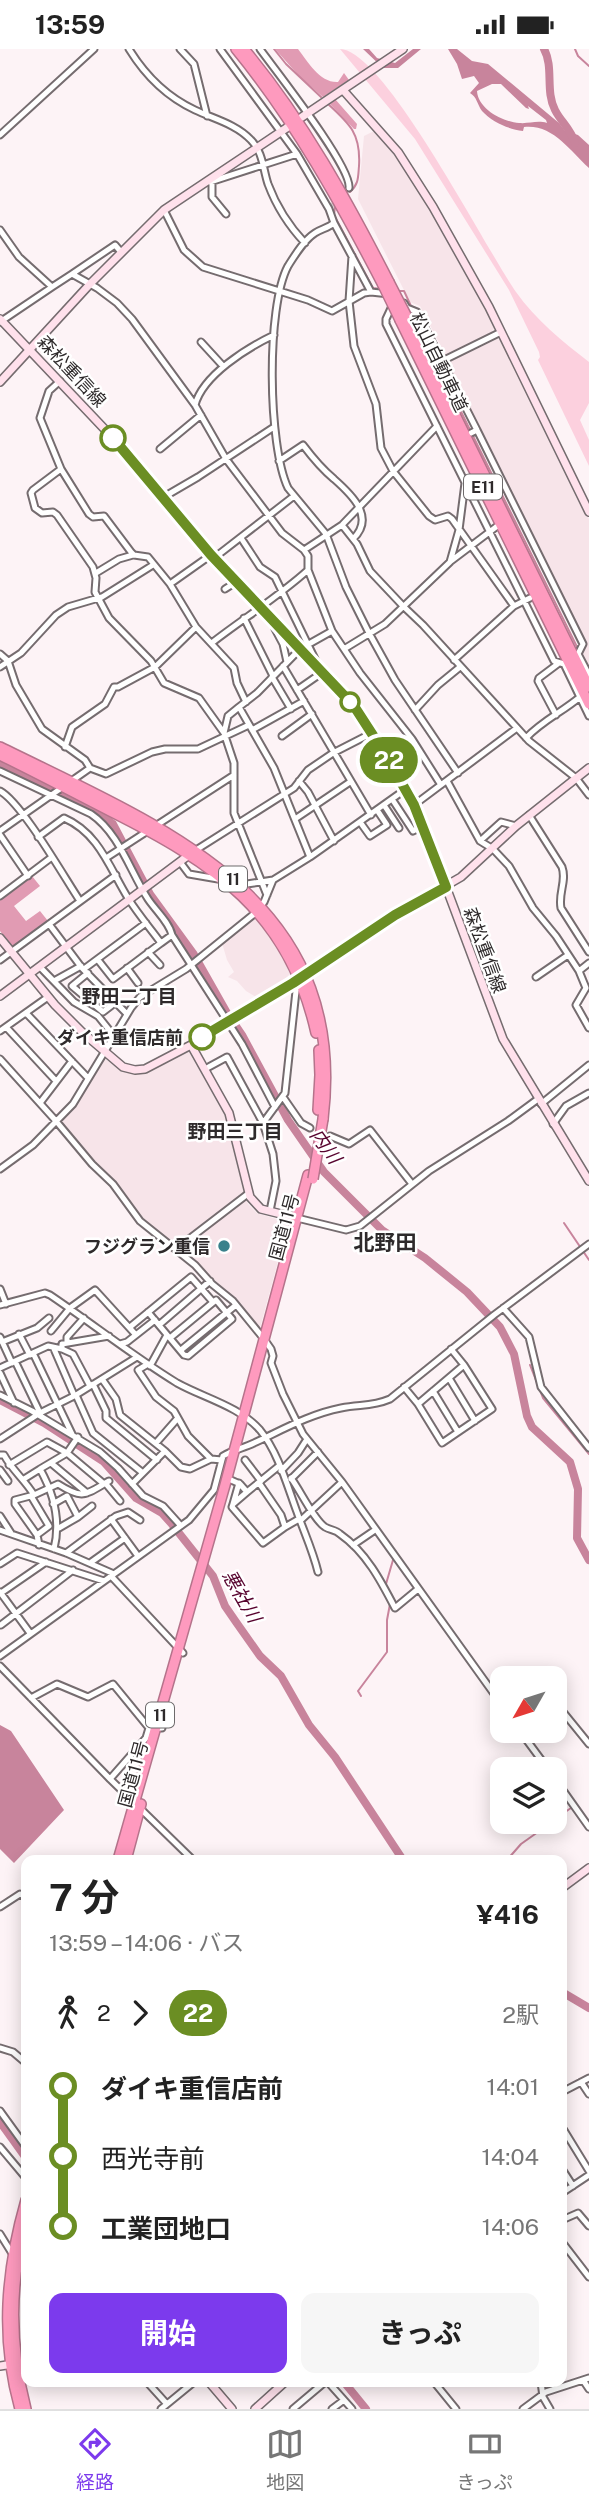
<!DOCTYPE html>
<html lang="ja">
<meta charset="utf-8">
<style>
:root{--surface:#fff;--page:#f6f6f6;--text:#222;--muted:#767676;--line:#e0e0e0;--accent:#7c3aed}
body{margin:0;font-family:"Public Sans","Noto Sans JP",sans-serif;background:var(--page);color:var(--text);height:100vh;display:flex;flex-direction:column;font-size:26px;white-space:nowrap}
*{box-sizing:border-box;margin:0}
p{font-size:23px;color:var(--muted)}
.icon{flex:none;width:38px;height:38px;fill:none;stroke:currentColor;stroke-width:2;stroke-linecap:round;stroke-linejoin:round}
.map{position:relative;flex:1;overflow:hidden}
.side{position:absolute;left:21px;top:1806px;width:546px;height:532px;display:flex;flex-direction:column;background:var(--surface);border-radius:14px;box-shadow:0 4px 18px #0003}
.side>*{flex:none}
.badge{padding:0 14px;border-radius:23px;font-size:24px;line-height:46px}
.needle{width:46px;rotate:231deg}
.controls{position:absolute;left:490px;top:1617px;display:grid;gap:14px}
.controls a{display:grid;place-items:center;width:77px;height:77px;border-radius:14px;background:var(--surface);box-shadow:0 4px 18px #0003;font-size:35px}
.map>.badge{position:absolute;translate:-50% -50%;box-shadow:0 0 0 4px #fff}
.legs{display:flex;align-items:center;gap:10px;height:77px;padding:0 28px;font-size:23px}
.legs p{margin-inline-start:auto}
.head{display:flex;align-items:center;justify-content:space-between;height:119px;padding:0 28px}
h1{font-size:38px;font-weight:700;line-height:52px}
.primary-button{display:flex;gap:14px;margin-top:auto;padding:14px 28px}
.primary-button a{flex:1;height:80px;border-radius:14px;background:var(--accent);color:#fff;font-size:28px;font-weight:700;line-height:80px;text-align:center}
.primary-button a+a{background:var(--page);color:var(--text)}
ul{padding:0 28px;list-style:none}
li{display:flex;align-items:center;gap:24px;height:70px;font-size:26px}
li i{display:grid;place-items:center;width:10px;height:100%;margin:0 9px;background:currentColor}
li i::after{content:'';width:18px;height:18px;margin:-9px;border:5px solid;border-radius:50%;background:var(--surface)}
li p{margin-inline-start:auto}
li:first-child i{background:linear-gradient(#0000 50%,currentColor 0)}
li:last-child i{background:linear-gradient(currentColor 50%,#0000 0)}
.status{display:flex;justify-content:space-between;align-items:center;height:49px;padding:0 35px;background:var(--surface);direction:ltr}
.status svg{height:19px;fill:currentColor}
.menu{display:flex;justify-content:space-around;align-items:center;height:98px;border-top:2px solid var(--line);background:var(--surface);font-size:19px;color:var(--muted)}
.menu a{display:grid;justify-items:center;gap:4px}
.menu .current{color:var(--accent)}
.map>svg:first-child{display:block}
</style>
<div class="status"><b>13:59</b><svg viewBox="0 0 49 12"><path d="M0 12V9h3v3zM5 12V6h3v6zM10 12V3h3v9zM15 12V0h3v12zM26 1h20v11H26zM47 4h2v5h-2z"/></svg></div>
<div class="map">
<svg width="589" height="2360" viewBox="0 0 589 2360">
<rect width="100%" height="100%" fill="#fdf3f6"/>
<path fill="#f7e4e9" d="M376,81L407,119L496,278L492,282V284L446,307L420,257L410,253L358,150L364,87Z
M497,290L500,291L589,470V620L582,606L586,594L447,314Z
M256,867L283,907L290,925L280,935L256,948L246,942L237,932L228,928L234,923L227,911L222,894Z
M189,1001L229,1073L244,1144L248,1155L257,1164L286,1173L288,1176L260,1279H257L227,1241L213,1233L180,1199L147,1174L124,1143L92,1110L62,1073L61,1070L77,1054L103,1009L127,1023L143,1025Z"/>
<path fill="#fcd0de" d="M340,0C384,0 487,202 516,243C535,270 563,293 589,313V354L580,371L589,391V417L538,311L540,308L539,303L509,241L415,90Z
M0,2066L26,2103V2117L0,2077Z
M340,2333H347L370,2360H363Z"/>
<path fill="#e19bb3" d="M275,0H298C308,13 320,34 338,33L344,24L349,31L323,48L300,28Z
M335,50L357,75L356,80H354L328,53Z
M32,827L40,837L14,857L26,872L40,862L48,872L12,898L0,882V851Z"/>
<path fill="#c8849c" fill-rule="evenodd" d="M363,0H369L377,9L395,14L413,0H421L398,19H383Z
M448,0H457L472,12L488,15L559,74L569,87V83L578,86L589,96V119C569,101 553,75 524,78L523,82C508,80 492,73 482,62C477,55 477,48 470,44L479,34L474,27L462,30L457,15ZM492,35H501L526,59L529,60L528,57L546,71L547,74C537,71 529,75 519,74C503,73 478,60 477,42Z
M0,1676L11,1682L64,1761L14,1814L0,1800Z"/>
<g fill="none" stroke-linecap="round" stroke-linejoin="round">
<path stroke="#c8849c" stroke-width="2" d="M274,0L286,15L321,48
M575,0L578,7L589,17
M328,55C350,75 361,85 359,117C358,128 359,135 350,143
M335,158L334,166L373,239L382,240
M398,242H404L411,257L419,261L441,303
M441,316V322L578,600
M564,1174L589,1211
M530,1316L543,1349L589,1405
M386,1535L393,1511
M361,1647L358,1642L387,1603V1571L390,1555
M555,1770L571,1759
M507,1811L521,1795L552,1773"/>
<path stroke="#c8849c" stroke-width="8" d="M544,0C554,18 545,42 555,61C561,73 571,80 575,94
M0,715L10,718L66,746L98,764L113,775L150,845L193,904L227,964L242,986L288,1071L324,1123L382,1181L425,1209L467,1243L500,1278L514,1305L527,1367L532,1378L570,1413L578,1440L577,1489L589,1511
M0,1351L44,1374L104,1413L136,1449L162,1464L171,1474L213,1527L225,1557L236,1573L260,1607L281,1627L309,1676L335,1708L403,1811
M562,1943L589,1959
M0,2073L26,2109
M344,2333L366,2360"/>
<path stroke="#d4cbcd" stroke-width="5" stroke-dasharray="5 2.5" stroke-linecap="butt" d="M332,157L349,139"/>
<defs>
<path id="street" d="M129,0C145,26 167,48 195,61C214,70 236,75 251,91C263,103 263,120 268,135C277,159 288,176 305,194
M180,0L194,15L207,67
M220,0L297,105L329,160L334,174L371,243L389,245
M260,0C276,22 352,118 349,139
M0,86L94,0
M212,132V148L226,165
M210,133L297,105
M164,161L184,201L203,218L308,251L332,262L364,244L371,243
M334,174C328,179 321,180 315,184C304,191 295,206 288,217C266,258 268,397 288,439L326,485L346,538L369,584L395,631L458,724
M0,181L19,208L52,238L72,225L97,239L117,254L132,270L195,356L226,410L282,484L304,501L308,507V521L332,582L360,624L412,690L441,736
M352,207L349,252L354,297L376,355L381,399L393,422L429,467L435,471L448,467L452,470L514,557
M72,225L115,196L121,203
M404,254L407,259L417,263L477,381
M393,255L386,270V275L554,612L564,615L589,667
M0,273L52,238
M201,293L223,317
M436,315L501,283
M60,332L49,342L40,369L61,420L89,465L93,468L104,467L131,503L134,506L148,508L170,535L211,506
M195,356C203,326 247,299 274,286
M471,384L477,381L583,595L578,605L589,626
M160,400L201,366
M279,412L303,396C312,408 322,420 334,430C351,445 376,468 353,490
M61,420L33,441L31,444L35,459L42,464L53,463L57,466L93,518L96,529L95,543L109,569L151,612L164,634L199,649L224,684L234,714V764L267,846
M162,449L198,428L274,378
M342,476L357,495L370,522L403,557L423,576L529,692L576,729L589,746
M241,489L260,518L275,528L315,610L314,614
M304,501L342,476L437,377
M214,509L294,447
M451,512L496,478
M96,524L119,510L133,506
M170,535L196,578L234,619L237,634L246,653
M225,540L236,533
M244,569L273,627
M275,580L283,595L287,613
M213,593C244,569 278,548 308,521
M344,600L385,575L450,513L459,481L465,434
M0,605L8,612L16,636L42,680L85,711L90,719
M454,611L514,557L530,549
M283,617L371,766
M0,618L21,604L56,566L68,558L102,548L153,516
M272,628L291,660
M297,641L323,623
M415,661L438,636L460,618
M556,666L538,632L539,629L559,614
M252,681L304,652
M224,684L228,667L239,658
M282,687L312,665
M526,689C542,672 562,663 580,648
M65,698L72,678L105,655L114,638H118L155,618L196,578
M0,722L91,765C119,784 130,822 148,850C156,862 169,873 172,886
M299,732L308,743L334,792
M447,732L480,792L493,800L509,817L533,859L556,887L579,922L589,914
M0,742C22,754 64,828 80,852
M392,750L413,782L423,777
M384,756L399,779
M414,756L517,679
M529,766L562,818C567,832 558,844 561,859L589,903
M295,770L350,733
M360,773L370,787L387,776L377,761
M0,782L90,719L106,725L152,703L165,700H198L249,676
M0,786L28,827
M38,788L64,769C99,784 110,820 128,849C138,865 150,879 161,894L172,886L242,995L275,1058
M480,792L501,773L516,777
M196,801L294,739L308,721L333,704L372,684
M310,808L274,719L239,658L257,644L300,600L332,582
M106,809L234,726
M180,813L189,825L218,830L219,828
M247,835L273,831
M0,847L52,808
M49,875L82,919L127,965
M148,903L160,916
M0,911L116,826
M98,911L113,930L161,894
M40,918L74,953L98,967L114,987
M127,919L138,934
M84,920L146,874
M579,922L586,939L576,956L589,979
M88,924L72,937L103,963L116,953
M536,928L568,906
M54,932L81,917
M26,964L88,1029
M6,978L56,1032
M0,982L48,948
M0,1010L56,1072L92,1115L113,1135L140,1172L195,1216L212,1235L233,1252L264,1290L271,1300L273,1307L271,1314L283,1345L303,1385L342,1433L502,1656
M205,1020L227,1008L263,1074L273,1105L276,1132L270,1162
M283,1048L301,1074L310,1079
M40,1054L72,1012
M541,1055L589,1016
M263,1074L285,1044L296,942L299,933
M553,1075L566,1057L589,1044
M330,1087L349,1095L370,1081L412,1135
M0,1120L33,1096L73,1055L131,959L140,948L186,920L254,865L264,853L273,831L310,808L406,740
M297,1169L346,1181L360,1177L429,1122L508,1072L538,1050
M176,1200L249,1144
M0,1240L6,1255
M0,1256L45,1244L50,1246C93,1275 133,1307 177,1334C204,1349 239,1357 260,1381C278,1403 287,1436 297,1463C304,1483 313,1502 318,1523
M503,1259L529,1288L541,1338L589,1399
M148,1263L184,1306L188,1307L232,1270L216,1251L170,1289
M159,1276L210,1232
M130,1278L191,1228L213,1253
M51,1282L70,1259L95,1241L136,1286
M19,1285L30,1306
M0,1288L12,1314
M2,1293L37,1279L49,1269
M67,1294V1288L84,1269
M120,1295L127,1293L155,1271
M54,1300L74,1346
M62,1300L73,1305L90,1337
M181,1301L236,1256
M33,1304L72,1385
M15,1312L40,1364
M148,1315L138,1321L156,1348L174,1362L188,1387L211,1410L222,1411
M150,1317L167,1286
M0,1319L48,1297L62,1300V1295L109,1287
M0,1324L14,1354
M449,1329L475,1372
M102,1330L116,1350L120,1366L165,1402L181,1418L190,1420L211,1410
M93,1335L106,1362V1369L157,1411
M404,1338L418,1355L442,1394L492,1360L464,1316L451,1300
M433,1342L458,1383
M0,1346L32,1362L100,1403L118,1419L143,1447L163,1457L181,1477
M76,1346L93,1384L143,1424
M418,1355L464,1316
M0,1390L40,1364L76,1346L137,1308
M156,1394L177,1370
M0,1406H4C12,1421 25,1431 34,1446
M245,1411L261,1432
M51,1414L87,1444
M9,1416L47,1393L67,1404L104,1435
M0,1421L8,1432
M281,1422L298,1404L307,1390
M291,1429C300,1441 314,1471 325,1478C330,1481 336,1481 340,1485C366,1503 381,1532 395,1559L418,1540
M24,1430L40,1420
M291,1430L318,1403
M231,1431L240,1435L247,1443L233,1455L232,1458L263,1494L285,1478L299,1470
M259,1434L281,1466L285,1478
M106,1435L120,1452
M132,1435L165,1402
M247,1443L279,1417
M31,1447L49,1477L37,1486
M53,1455L67,1447L78,1468
M233,1455L239,1434
M0,1467L11,1484
M111,1470L138,1507
M300,1472L342,1433
M59,1479L78,1468L92,1457
M0,1481L66,1504L114,1525
M39,1496L37,1486L15,1455V1451L34,1446L58,1435C83,1451 85,1446 109,1432
M353,1496L375,1481
M54,1500C61,1472 54,1445 40,1420L67,1404L78,1388
M66,1504L116,1467L128,1463L140,1471
M90,1514L125,1489
M0,1515L17,1504L104,1532
M111,1527L183,1604
M0,1543L30,1584
M1,1544L46,1513
M1,1576L73,1521
M0,1607L189,1471L214,1441L223,1407C232,1401 244,1399 254,1394C282,1381 310,1365 341,1359C360,1355 371,1358 390,1350L494,1266L589,1195
M0,1617L110,1730L193,1811
M31,1649L57,1635L88,1648L113,1635L149,1679H162
M555,1653L589,1695
M520,1682L548,1720
M110,1730L146,1689L149,1679
M555,1730L589,1778
M0,1858L20,1845L26,1848
M0,1999L13,2003L26,2014
M581,2033L589,2045
M562,2043L589,2029
M0,2062L26,2098
M562,2078L589,2122
M0,2098L26,2129
M562,2120L573,2137
M562,2144L589,2126
M562,2171L578,2164L589,2177
M0,2185L13,2206
M562,2193L589,2228
M18,2214L26,2226
M583,2331L589,2340
M147,2333L166,2354
M328,2333L352,2360
M434,2333L456,2360
M541,2333L543,2348L550,2360
M161,2360L194,2333
M293,2360L325,2333
M332,2360L344,2351
M523,2360L546,2343L589,2329"/>
<path id="secondary" d="M343,41L398,103L433,158L489,258L589,463
M302,68L403,0
M0,270L113,389L211,506L354,657L387,708L421,771L503,990L589,1132
M0,333L90,235L164,161L288,78
M0,889L55,956L82,983L123,1018L135,1021L145,1020L191,996L293,935L395,866L461,828L516,777L589,719
M0,947L193,803
M191,996L229,1064L250,1148L261,1160L297,1169
M562,1839L589,1819
M0,2317L26,2313
M209,2333L232,2360
M255,2360L285,2333"/>
<path id="highway" d="M236,0C295,72 340,153 383,236
M244,0C303,71 347,151 389,233
M407,268L589,638
M400,271L589,655
M0,698C164,779 350,849 323,1070
M0,706C37,724 73,743 110,762C214,814 289,863 316,984
M318,1061L320,1026L319,1001
M118,1811L225,1436L308,1126
M126,1811L141,1755
M20,2360C0,2289 6,2221 26,2151
M26,2360C10,2298 9,2236 26,2175"/>
</defs>
<use href="#street" stroke="#756c6f" stroke-width="9"/>
<use href="#secondary" stroke="#756c6f" stroke-width="10"/>
<use href="#highway" stroke="#b5738b" stroke-width="12"/>
<use href="#street" stroke="#fff" stroke-width="5"/>
<use href="#secondary" stroke="#ffe1ec" stroke-width="7"/>
<use href="#highway" stroke="#fe9abe" stroke-width="9"/>
<defs>
<path id="highway-bridge" d="M389,233L407,268
M383,236L400,271
M313,1130L323,1070"/>
</defs>
<use href="#highway-bridge" stroke="#b5738b" stroke-width="12" stroke-linecap="butt"/>
<use href="#highway-bridge" stroke="#fe9abe" stroke-width="9"/>
</g>
<g fill="none" stroke-linecap="round" stroke-linejoin="round">
<defs>
<path id="line-1" d="M113,389L211,506L354,657L387,708L414,756L446,838L395,866L293,934L202,988"/>
</defs>
<use href="#line-1" stroke="#fff" stroke-width="16"/>
<use href="#line-1" stroke="#6b8e23" stroke-width="10"/>
</g>
<g fill="#fff" stroke="#6b8e23" stroke-width="3.5">
<circle cx="113" cy="389" r="12"/>
<circle cx="350" cy="653" r="9"/>
<circle cx="202" cy="988" r="12"/>
</g>
<circle fill="#3a818b" stroke="#fff" stroke-width="2.5" cx="224" cy="1197" r="7"/>
<g text-anchor="middle" dominant-baseline="central" stroke-width="5" stroke-linejoin="round" paint-order="stroke">
<g fill="#fff" stroke="#6d6a6b" stroke-width="2">
<rect x="464" y="425.5" width="38" height="25" rx="5"/>
<rect x="219" y="817.5" width="28" height="25" rx="5"/>
<rect x="146" y="1653.5" width="28" height="25" rx="5"/>
</g>
<g font-size="16" font-weight="bold" fill="#2e2a2b">
<text x="483" y="438">E11</text>
<text x="233" y="830">11</text>
<text x="160" y="1666">11</text>
</g>
<g font-size="18" fill="#2e2a2b" stroke="#fff">
<text transform="translate(439 313) rotate(64)">松山自動車道</text>
<text transform="translate(72 322) rotate(47)">森松重信線</text>
<text transform="translate(485 901) rotate(70)">森松重信線</text>
<text transform="translate(284 1178) rotate(-75)">国道11号</text>
<text transform="translate(133 1725) rotate(-75)">国道11号</text>
</g>
<g font-size="18" font-weight="bold" fill="#2e2a2b" stroke="#fff" text-anchor="end">
<text x="183" y="988">ダイキ重信店前</text>
</g>
<g font-size="18" font-weight="bold" fill="#2e2a2b" stroke="#fff" text-anchor="end">
<text x="210" y="1197">フジグラン重信</text>
</g>
<g font-size="19" font-weight="bold" fill="#2e2a2b" stroke="#fff">
<text x="129" y="947">野田二丁目</text>
<text x="235" y="1082">野田三丁目</text>
</g>
<g font-size="19" font-style="italic" fill="#57032e" stroke="#fff">
<text transform="translate(326 1097) rotate(54)">内川</text>
<text transform="translate(242 1547) rotate(60)">悪社川</text>
</g>
<g font-size="21" font-weight="bold" fill="#2e2a2b" stroke="#fff">
<text x="385" y="1193">北野田</text>
</g>
</g>
</svg>
<div class="controls">
<a><svg class="needle" viewBox="-14 -14 28 28"><path d="M0-13l5 13h-10z" fill="#e53935"/><path d="M0 13l5-13h-10z" fill="#767676"/></svg></a>
<a><svg class="icon" aria-label="layers" viewBox="0 0 24 24"><path d="M12 4l9 5-9 5-9-5zM3 14l9 5 9-5"/></svg></a>
</div>
<b class="badge" style="left:389px;top:711px;background:#6b8e23;color:#fff">22</b>
<section class="side">
<div class="head"><div><h1>7 分</h1><p>13:59 – 14:06 · バス</p></div><b>¥416</b></div>
<div class="legs"><svg class="icon" aria-label="walk" viewBox="0 0 24 24"><circle cx="13" cy="4" r="2"/><path d="M13 8l-2 6 4 7M11 14l-3 7M7 12l3-4h3l4 4"/></svg>2<svg class="icon" aria-label="forward" viewBox="0 0 24 24"><path d="M9 5l7 7-7 7"/></svg><b class="badge" style="background:#6b8e23;color:#fff">22</b><p>2駅</p></div>
<ul>
<li><i style="color:#6b8e23"></i><b>ダイキ重信店前</b><p>14:01</p></li>
<li><i style="color:#6b8e23"></i><span>西光寺前</span><p>14:04</p></li>
<li><i style="color:#6b8e23"></i><b>工業団地口</b><p>14:06</p></li>
</ul>
<div class="primary-button"><a>開始</a><a>きっぷ</a></div>
</section>
</div>
<nav class="menu">
<a class="current"><svg class="icon" aria-label="directions" viewBox="0 0 24 24"><path d="M12 3l9 9-9 9-9-9zM9 14v-3h6M13 9l2 2-2 2"/></svg>経路</a>
<a><svg class="icon" aria-label="map" viewBox="0 0 24 24"><path d="M3 6l6-2 6 2 6-2v14l-6 2-6-2-6 2zM9 4v14M15 6v14"/></svg>地図</a>
<a><svg class="icon" aria-label="tickets" viewBox="0 0 24 24"><path d="M3 7h18v10H3zM15 7v10"/></svg>きっぷ</a>
</nav>
